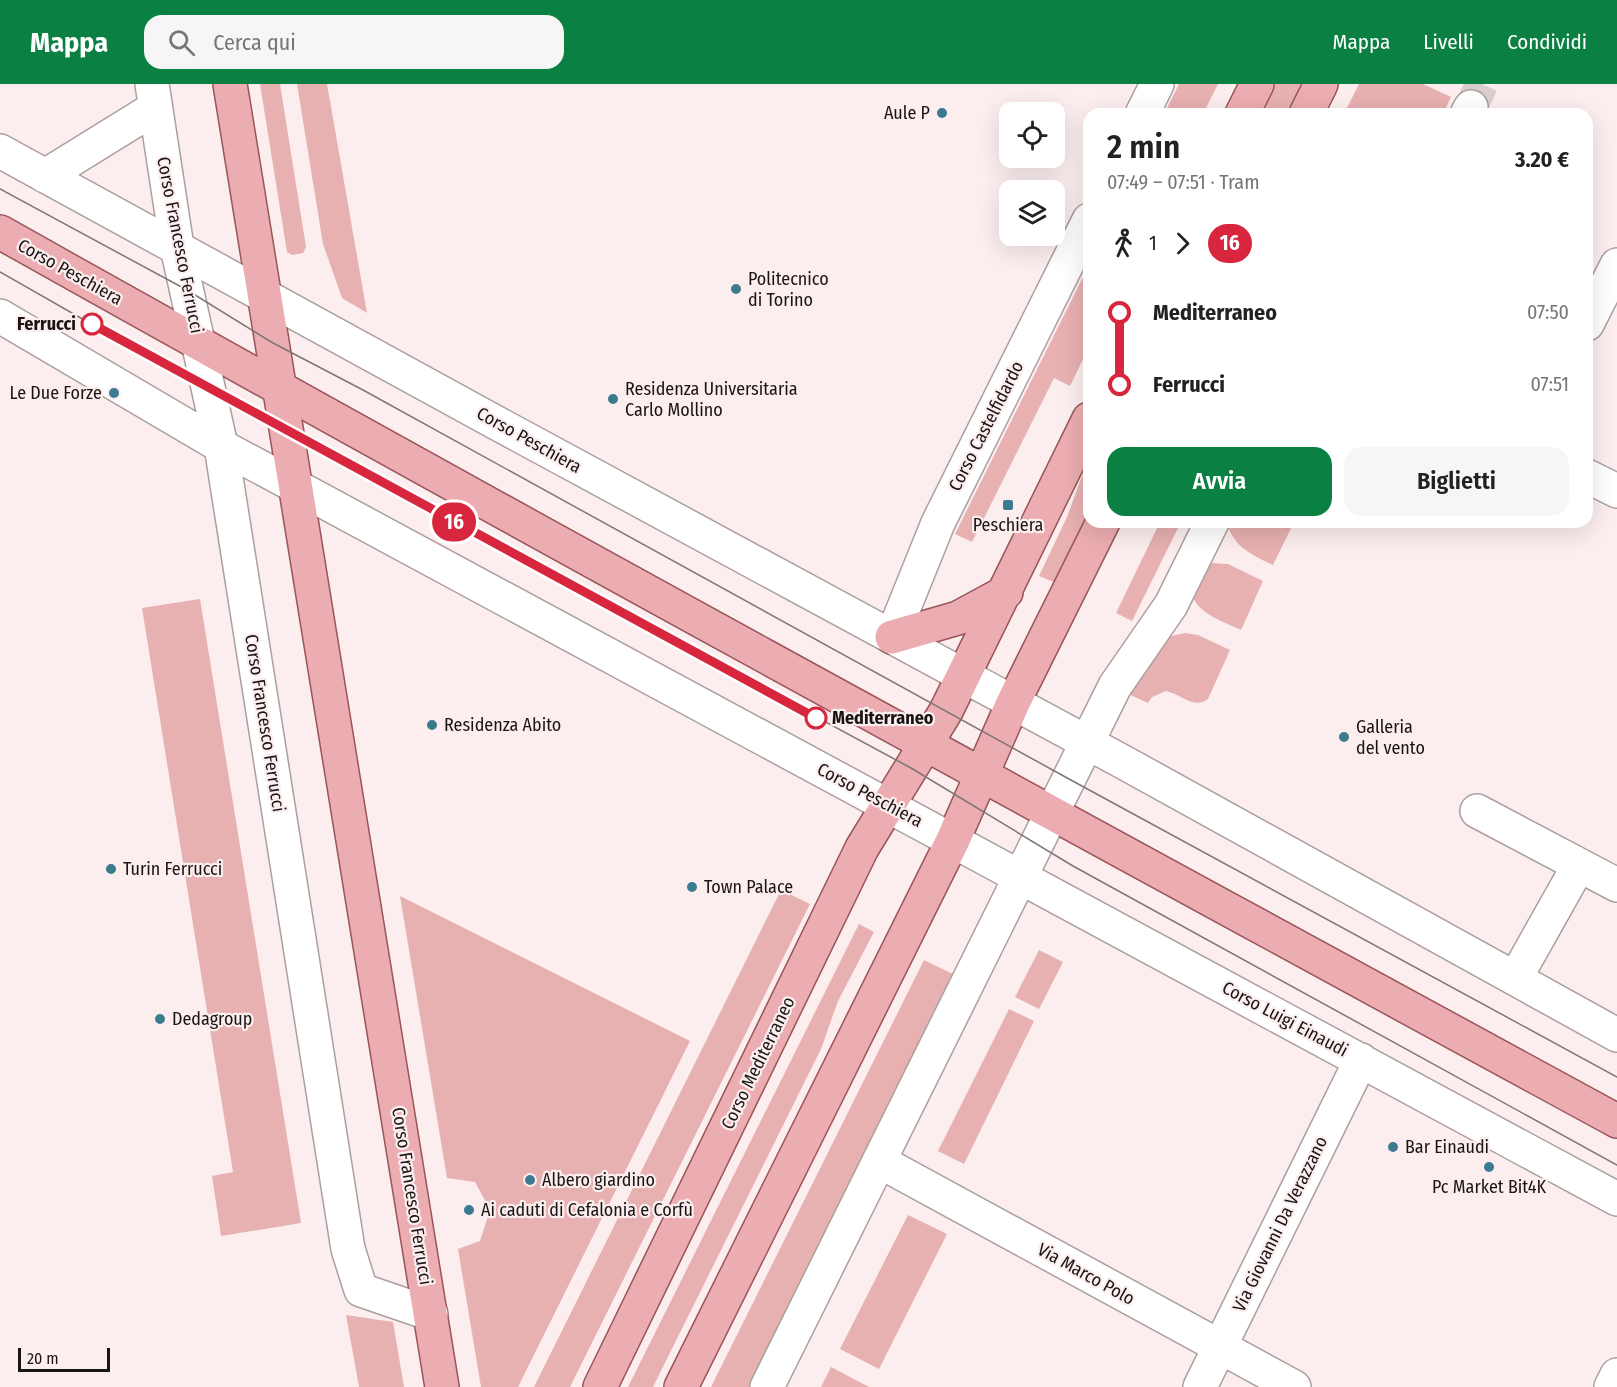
<!DOCTYPE html>
<html lang="it">
<meta charset="utf-8">
<style>
:root{--surface:#fff;--page:#f6f6f6;--text:#222;--muted:#767676;--accent:#0b8043}
body{margin:0;font-family:"Fira Sans Condensed",sans-serif;background:var(--page);color:var(--text);height:100vh;display:flex;flex-direction:column;font-size:22px;white-space:nowrap}
*{box-sizing:border-box;margin:0}
p{font-size:20px;color:var(--muted)}
.icon{flex:none;width:33px;height:33px;fill:none;stroke:currentColor;stroke-width:2;stroke-linecap:round;stroke-linejoin:round}
.map{position:relative;flex:1;overflow:hidden}
.details{position:absolute;left:1083px;top:24px;width:510px;height:420px;display:flex;flex-direction:column;background:var(--surface);border-radius:18px;box-shadow:0 6px 24px #0002}
.details>*{flex:none}
.badge{padding:0 12px;border-radius:20px;font-size:21px;line-height:39px}
.tools{position:absolute;left:999px;top:18px;display:grid;gap:12px}
.tools a{display:grid;place-items:center;width:66px;height:66px;border-radius:12px;background:var(--surface);box-shadow:0 6px 24px #0002;font-size:30px}
.scale{position:absolute;left:18px;bottom:15px;width:92px;box-sizing:border-box;padding-left:6px;border:3px solid #1a1515;border-top:0;font-size:16px;line-height:21px;white-space:nowrap;color:#1a1515;-webkit-text-stroke:4px #fceeee;paint-order:stroke}
.map>.badge{position:absolute;translate:-50% -50%;box-shadow:0 0 0 3px #fff}
.legs{display:flex;align-items:center;gap:9px;height:66px;padding:0 24px;font-size:20px}
.legs p{margin-inline-start:auto}
.headline{display:flex;align-items:center;justify-content:space-between;height:102px;padding:0 24px}
h1{font-size:33px;font-weight:600;line-height:45px}
.button{display:flex;gap:12px;margin-top:auto;padding:12px 24px}
.button a{flex:1;height:69px;border-radius:18px;background:var(--accent);color:#fff;font-size:24px;font-weight:600;line-height:69px;text-align:center}
.button a+a{background:var(--page);color:var(--text)}
ul{padding:0 24px;list-style:none}
li{display:flex;align-items:center;gap:21px;height:72px;font-size:22px}
li i{display:grid;place-items:center;width:9px;height:100%;margin:0 8px;background:currentColor}
li i::after{content:'';width:15px;height:15px;margin:-8px;border:4px solid;border-radius:50%;background:var(--surface)}
li p{margin-inline-start:auto}
li:first-child i{background:linear-gradient(#0000 50%,currentColor 0)}
li:last-child i{background:linear-gradient(currentColor 50%,#0000 0)}
header{display:flex;align-items:center;gap:36px;box-sizing:border-box;height:84px;padding:0 30px;background:var(--accent);color:#fff}
header strong{font-size:28px}
nav{display:flex;gap:33px;margin-inline-start:auto;font-size:21px}
.search{width:420px;height:54px;background:var(--page);display:flex;align-items:center;gap:15px;box-sizing:border-box;padding:0 21px;border-radius:18px;color:var(--muted);font-size:22px}
.map>svg:first-child{display:block}
</style>
<header>
<strong>Mappa</strong>
<div class="search"><svg class="icon" aria-label="search" viewBox="0 0 24 24"><circle cx="10" cy="10" r="6"/><path d="M15 15l6 6"/></svg>Cerca qui</div>
<nav><a>Mappa</a><a>Livelli</a><a>Condividi</a></nav>
</header>
<div class="map">
<svg width="1617" height="1303" viewBox="0 0 1617 1303">
<rect width="100%" height="100%" fill="#fceeee"/>
<path fill="#e7b0b1" d="M260,0H280L306,163L303,169L292,171L287,168Z
M297,0H327L367,229L342,214L323,160Z
M1179,0H1218L1203,30H1164Z
M1275,0H1302L1287,30H1260Z
M1359,0H1423L1451,13L1443,30H1344Z
M1089,181V263L1070,302L1054,294L972,458L955,450Z
M1089,373V428L1054,498L1039,492L1067,433Z
M1160,438H1181L1132,537L1116,529Z
M1226,438H1294L1273,481C1250,470 1235,464 1226,438Z
M1212,479L1228,480L1263,497L1241,546C1222,537 1188,527 1191,500C1192,495 1197,487 1200,483Z
M200,515L301,1139L221,1152L212,1092L233,1088L142,524Z
M1185,549L1198,551L1230,566L1208,615C1194,626 1181,610 1166,607L1152,613L1148,619L1126,609L1167,553Z
M781,806L810,820L570,1303H534Z
M400,812L690,957L518,1303H481L458,1165L480,1157L490,1126L475,1098L447,1094Z
M859,840L874,848L838,917L821,965L653,1303H628Z
M1039,866L1063,878L1039,925L1015,913Z
M924,876L955,891L749,1303H711Z
M1009,925L1034,937L964,1080L938,1067Z
M908,1131L947,1150L879,1285L840,1265Z
M346,1231L393,1238L404,1303H359Z
M831,1283L869,1303H821Z"/>
<g fill="none" stroke-linecap="round" stroke-linejoin="round">
<path stroke="#dacdcd" stroke-width="33" stroke-dasharray="33 16" stroke-linecap="butt" d="M1471,23L1482,0"/>
<defs>
<path id="minor" d="M152,0L177,163L221,362L348,1165L361,1206L431,1230
M1142,30L1157,0
M1467,30L1471,23
M0,67L493,337L1125,679L1617,951
M45,92L155,24
M0,232L221,362L1617,1115
M1587,240L1617,181
M1587,392L1617,407
M892,553L938,439L1089,136
M1477,727L1617,801
M1516,893L1579,781
M879,1077L1294,1303
M767,1303L1115,602L1171,521L1212,438
M1200,1303L1361,976
M1611,1303L1617,1291"/>
<path id="major" d="M230,0L442,1303
M1242,30L1257,0
M1306,30L1321,0
M0,148C536,449 1077,743 1617,1037
M892,553L958,534L1006,508
M600,1303L862,764L946,627L1089,335
M681,1303L953,756L1013,619L1103,438"/>
</defs>
<use href="#minor" stroke="#ac9f9f" stroke-width="36"/>
<use href="#major" stroke="#995559" stroke-width="36"/>
<use href="#minor" stroke="#fff" stroke-width="33"/>
<use href="#major" stroke="#ebadb1" stroke-width="33"/>
<path stroke="#7e7575" stroke-width="1.5" d="M0,105L187,206L273,259L363,306L1069,695L1617,993
M0,188L135,265L911,684L1073,782L1617,1081"/>
</g>
<g fill="none" stroke-linecap="round" stroke-linejoin="round">
<defs>
<path id="line-1" d="M92,240L816,634"/>
</defs>
<use href="#line-1" stroke="#fff" stroke-width="14"/>
<use href="#line-1" stroke="#d7263d" stroke-width="9"/>
</g>
<g fill="#3c7b8f" stroke="#fceeee" stroke-width="2">
<circle cx="942" cy="29" r="6"/>
<circle cx="736" cy="205" r="6"/>
<circle cx="114" cy="309" r="6"/>
<circle cx="613" cy="315" r="6"/>
<rect x="1002" y="415" width="12" height="12" rx="3"/>
<circle cx="432" cy="641" r="6"/>
<circle cx="1344" cy="653" r="6"/>
<circle cx="111" cy="785" r="6"/>
<circle cx="692" cy="803" r="6"/>
<circle cx="160" cy="935" r="6"/>
<circle cx="1393" cy="1063" r="6"/>
<circle cx="1489" cy="1083" r="6"/>
<circle cx="530" cy="1096" r="6"/>
<circle cx="469" cy="1126" r="6"/>
</g>
<g fill="#fff" stroke="#d7263d" stroke-width="3">
<circle cx="92" cy="240" r="10"/>
<circle cx="816" cy="634" r="10"/>
</g>
<g text-anchor="middle" dominant-baseline="central" stroke-width="4.5" stroke-linejoin="round" paint-order="stroke">
<g font-size="18" fill="#1a1515" stroke="#fceeee" text-anchor="start">
<text x="930" y="29" text-anchor="end">Aule P</text>
<text x="748" y="195">Politecnico<tspan x="748" dy="21">di Torino</tspan></text>
<text x="625" y="305">Residenza Universitaria<tspan x="625" dy="21">Carlo Mollino</tspan></text>
<text x="102" y="309" text-anchor="end">Le Due Forze</text>
<text x="1008" y="441" text-anchor="middle">Peschiera</text>
<text x="444" y="641">Residenza Abito</text>
<text x="1356" y="643">Galleria<tspan x="1356" dy="21">del vento</tspan></text>
<text x="123" y="785">Turin Ferrucci</text>
<text x="704" y="803">Town Palace</text>
<text x="172" y="935">Dedagroup</text>
<text x="1405" y="1063">Bar Einaudi</text>
<text x="542" y="1096">Albero giardino</text>
<text x="1489" y="1103" text-anchor="middle">Pc Market Bit4K</text>
<text x="481" y="1126">Ai caduti di Cefalonia e Corfù</text>
</g>
<g font-size="18" fill="#1a1515" stroke="#fceeee">
<text transform="translate(180 161) rotate(79)">Corso Francesco Ferrucci</text>
<text transform="translate(70 188) rotate(29)">Corso Peschiera</text>
<text transform="translate(986 342) rotate(-63)">Corso Castelfidardo</text>
<text transform="translate(529 356) rotate(29)">Corso Peschiera</text>
<text transform="translate(265 639) rotate(81)">Corso Francesco Ferrucci</text>
<text transform="translate(870 711) rotate(28)">Corso Peschiera</text>
<text transform="translate(1285 935) rotate(28)">Corso Luigi Einaudi</text>
<text transform="translate(758 979) rotate(-64)">Corso Mediterraneo</text>
<text transform="translate(412 1112) rotate(81)">Corso Francesco Ferrucci</text>
<text transform="translate(1280 1140) rotate(-64)">Via Giovanni Da Verazzano</text>
<text transform="translate(1086 1190) rotate(29)">Via Marco Polo</text>
</g>
<g font-size="18" font-weight="bold" fill="#1a1515" stroke="#fceeee" text-anchor="end">
<text x="76" y="240">Ferrucci</text>
<text x="832" y="634" text-anchor="start">Mediterraneo</text>
</g>
</g>
</svg>
<div class="tools">
<a><svg class="icon" aria-label="locate" viewBox="0 0 24 24"><circle cx="12" cy="12" r="6"/><path d="M12 2v4M12 18v4M2 12h4M18 12h4"/></svg></a>
<a><svg class="icon" aria-label="layers" viewBox="0 0 24 24"><path d="M12 4l9 5-9 5-9-5zM3 14l9 5 9-5"/></svg></a>
</div>
<div class="scale">20 m</div>
<b class="badge" style="left:454px;top:438px;background:#d7263d;color:#fff">16</b>
<section class="details">
<div class="headline"><div><h1>2 min</h1><p>07:49 – 07:51 · Tram</p></div><b>3.20 €</b></div>
<div class="legs"><svg class="icon" aria-label="walk" viewBox="0 0 24 24"><circle cx="13" cy="4" r="2"/><path d="M13 8l-2 6 4 7M11 14l-3 7M7 12l3-4h3l4 4"/></svg>1<svg class="icon" aria-label="forward" viewBox="0 0 24 24"><path d="M9 5l7 7-7 7"/></svg><b class="badge" style="background:#d7263d;color:#fff">16</b></div>
<ul>
<li><i style="color:#d7263d"></i><b>Mediterraneo</b><p>07:50</p></li>
<li><i style="color:#d7263d"></i><b>Ferrucci</b><p>07:51</p></li>
</ul>
<div class="button"><a>Avvia</a><a>Biglietti</a></div>
</section>
</div>
